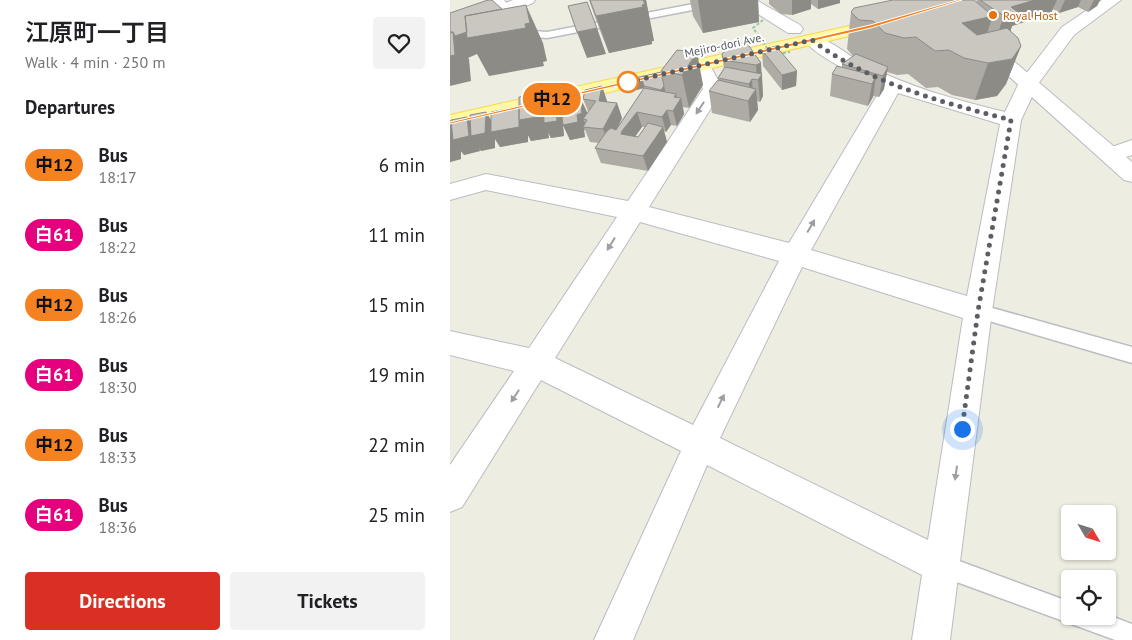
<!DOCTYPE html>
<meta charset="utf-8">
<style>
:root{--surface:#fff;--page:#f2f2f2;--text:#202124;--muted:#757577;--accent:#d93025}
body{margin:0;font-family:"PT Sans","Noto Sans JP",sans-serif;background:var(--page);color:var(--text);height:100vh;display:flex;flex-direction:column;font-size:19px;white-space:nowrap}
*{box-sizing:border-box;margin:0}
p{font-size:16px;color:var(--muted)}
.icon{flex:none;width:28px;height:28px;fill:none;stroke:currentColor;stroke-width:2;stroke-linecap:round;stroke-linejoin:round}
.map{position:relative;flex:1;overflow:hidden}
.details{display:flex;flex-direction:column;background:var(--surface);width:450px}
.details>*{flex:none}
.badge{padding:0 10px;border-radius:16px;font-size:18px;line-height:32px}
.needle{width:32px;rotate:128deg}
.tools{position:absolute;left:611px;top:505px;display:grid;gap:10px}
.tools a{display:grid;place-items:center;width:55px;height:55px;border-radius:5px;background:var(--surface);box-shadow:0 1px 4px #0004;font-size:25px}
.you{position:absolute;width:25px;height:25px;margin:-12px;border:4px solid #fff;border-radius:50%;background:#1a73e8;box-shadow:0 0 0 8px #1a73e833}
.map>.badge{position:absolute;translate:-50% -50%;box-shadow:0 0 0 2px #fff}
h2{padding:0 25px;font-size:19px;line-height:45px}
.round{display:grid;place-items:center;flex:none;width:52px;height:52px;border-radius:5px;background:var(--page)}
.head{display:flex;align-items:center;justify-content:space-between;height:85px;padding:0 25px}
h1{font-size:24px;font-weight:600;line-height:38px}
.action{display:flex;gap:10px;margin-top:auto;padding:10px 25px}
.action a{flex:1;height:58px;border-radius:5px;background:var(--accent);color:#fff;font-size:20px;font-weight:600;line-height:58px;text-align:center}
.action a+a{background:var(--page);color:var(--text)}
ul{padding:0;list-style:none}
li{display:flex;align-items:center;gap:15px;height:70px;padding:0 25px}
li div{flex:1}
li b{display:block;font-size:19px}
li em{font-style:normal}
li .badge{min-width:55px;font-weight:700;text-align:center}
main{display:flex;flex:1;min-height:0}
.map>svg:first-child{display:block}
</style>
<main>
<section class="details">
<div class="head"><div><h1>江原町一丁目</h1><p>Walk · 4 min · 250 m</p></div><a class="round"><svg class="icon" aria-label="heart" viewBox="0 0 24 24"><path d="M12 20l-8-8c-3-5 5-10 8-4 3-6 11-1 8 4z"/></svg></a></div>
<h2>Departures</h2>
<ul>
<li><span class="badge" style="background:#f58220;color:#111">中12</span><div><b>Bus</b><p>18:17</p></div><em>6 min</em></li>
<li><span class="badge" style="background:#e6007e;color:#fff">白61</span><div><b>Bus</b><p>18:22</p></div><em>11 min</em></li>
<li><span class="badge" style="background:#f58220;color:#111">中12</span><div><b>Bus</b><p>18:26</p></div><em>15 min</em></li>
<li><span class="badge" style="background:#e6007e;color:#fff">白61</span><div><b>Bus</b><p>18:30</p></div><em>19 min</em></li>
<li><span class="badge" style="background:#f58220;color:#111">中12</span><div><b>Bus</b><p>18:33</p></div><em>22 min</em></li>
<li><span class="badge" style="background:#e6007e;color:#fff">白61</span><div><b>Bus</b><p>18:36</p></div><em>25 min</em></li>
</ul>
<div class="action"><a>Directions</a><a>Tickets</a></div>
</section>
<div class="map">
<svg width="682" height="640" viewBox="0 0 682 640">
<rect width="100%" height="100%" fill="#eeede2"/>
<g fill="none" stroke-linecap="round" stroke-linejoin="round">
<defs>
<path id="lane" d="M264,0H284L279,3L97,38L70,36L65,33L70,30L97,32Z
M528,304L682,347V363L522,316L520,311L522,306Z
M493,555L620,602V616L658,615L682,624V640H665L485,574L482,566L485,558Z"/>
<path id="street" d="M37,0H54L61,9L59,13H47Z
M286,0H306L350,25L353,29L350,33H338Z
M652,0H671L624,35L588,84L571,120L542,311L500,640H462L472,575L257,465L183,640H144L231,451L91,380L12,507L0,512V465L64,371L0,355V331L79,348L167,217L36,190L0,200V184L36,174L178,201L253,89L242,66L244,62H258L273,89L199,207L339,243L432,87C413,79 366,57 354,40L357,36C372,33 399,56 414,64C458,87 507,100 555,112L569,83L612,27ZM448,93L550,124L517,296L361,250ZM190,222L329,261L243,425L105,358ZM352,267L513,318L478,540L270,438Z
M682,140V155L661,162L653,160L650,155L653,150Z"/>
<path id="secondary" d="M63,0H85L83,3L0,36V25Z
M474,0H492L682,162V182L674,180Z"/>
<path id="primary" d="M491,0H517L515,3L421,31L0,129V115L417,22Z"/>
</defs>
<use href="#lane" stroke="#babcc2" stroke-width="3"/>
<use href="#street" stroke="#babcc2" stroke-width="2"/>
<use href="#secondary" stroke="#b8bbc1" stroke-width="2"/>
<use href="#primary" stroke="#f6d853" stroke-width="2"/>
<use href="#lane" fill="#fff" fill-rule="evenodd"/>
<use href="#street" fill="#fff" fill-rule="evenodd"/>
<use href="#secondary" fill="#fff" fill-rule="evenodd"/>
<use href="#primary" fill="#fff9a6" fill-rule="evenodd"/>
<path stroke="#96c8a9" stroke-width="2" stroke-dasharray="3 2" stroke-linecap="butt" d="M313,20L303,28L319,51
M328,54L340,52"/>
</g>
<path fill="#adaba4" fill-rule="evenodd" d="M139,0H196L204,41H202V44L159,53L149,28Z
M240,0H308L309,22L253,33L243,16Z
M319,0H390V3L368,9L361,4V9L342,15L331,14L319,4Z
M527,0H650L647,6L638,12L628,7L609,13L603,9L601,13L562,26L560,31L571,46L556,84L547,96L525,100L502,95L488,87L476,88L458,74L447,75L437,72L434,89L429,97L423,96L418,106L380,96L382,74L392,68V64L403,56L397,49L401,12L526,2Z
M297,43L312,74L313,96L310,102L307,101L308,110L300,122L262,113L259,91L268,80V78L274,69L272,54Z
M227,50L253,85L239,108L233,107L234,114L227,126L221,125L216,132L214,131L217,142L198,171L151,163L145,148L149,143L140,142L135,130H134L135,137L120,140L113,125L114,136L101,138L98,132L99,138L81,141L78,135V142L50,147L45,139V148L31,151L29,148L30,151L14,155L11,151V159L0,162V120L2,122L20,121L36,112L41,120L93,107L111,110L130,97L137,114L138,111L133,99L152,86L157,102L167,103L172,118L169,125L194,88L178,92L174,80L211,72V71ZM192,127H195L188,137H185Z
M312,50L347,71L346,86L332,90L313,66Z"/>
<path fill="#8d8b86" d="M189,0H196L204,41H202V44L159,53L146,16Z
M248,0H308L309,22L253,33Z
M342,0H361V9L342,15Z
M368,0H390V3L368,9Z
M585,0H607L601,13L562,26L560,33L546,38L554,16L561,7Z
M615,0H631L628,7L609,13Z
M644,0H650L647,6L638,12Z
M76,5L93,43L97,61L93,62L94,66L39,76L27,54L18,58L19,59L21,81L0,86V56L3,32L75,24Z
M543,16L530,53L512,23Z
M147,28L156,54L137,58L127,32Z
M571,46L556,84L547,96L525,100L538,63Z
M247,52L253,85L239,108L232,75Z
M311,63L313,96L310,102L308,80H307L306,65Z
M438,67L434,89L429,97L433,76Z
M347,71L346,86L332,90V75Z
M426,76L423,97L418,106L422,84Z
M196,79L194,86V88L178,92L176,84Z
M302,79L303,94L306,89L308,110L300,122L298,101L300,98L299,84Z
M152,86L157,101L155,117L149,101Z
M214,86L218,101L215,105L211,90Z
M86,94L97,116L105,96L112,112L127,115L130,97L137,112L138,121L137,120L133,119L137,127H133L135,130H134L135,137L120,140L113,125L114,136L101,138L98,132L99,138L81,141L78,135V142L50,147L45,139V148L31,151L29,148L30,151L14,155L11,151V159L0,162V120L11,135L17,117L27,132L36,112L45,127Z
M226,94L228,103L231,98L234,114L227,126L223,111L224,97Z
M167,103L172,118L159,144L153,129Z
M217,110L221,125L216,132L212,117Z
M187,112L192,127L178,146L171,134L172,131Z
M213,127L217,142L198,171L193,156Z"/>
<path fill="#c9c7bf" stroke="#8d8b86" d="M38,0H42L52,9L15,16L17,32L5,36L3,32H0V13Z
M140,0H193L195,4L192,5L193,7L146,16Z
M443,0H524L543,16L512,23L527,35L557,28L568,38L571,46L562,59L538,63L514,58L499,50L485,51L466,37L454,38L435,33L423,21L409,20L401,12L404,8Z
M530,0H585L561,7L568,12L554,16Z
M137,2L147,28L127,32L118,6Z
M76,5L80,23L75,24L76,28L17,38L15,16Z
M3,32L5,55L0,56V33Z
M297,43L311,63L306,65L273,60L272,54L278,47Z
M326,46L347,71L332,75L312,50Z
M227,50L247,52L232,75L211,71Z
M406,54L438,67L433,76L392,64Z
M387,66L426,76L422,84L382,74Z
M275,67L312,74L308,80L302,79L299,84L268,78Z
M211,72L214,86L211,90L194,86L191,77Z
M194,76L191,77L192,80L176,84L174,80Z
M268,80L306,89L298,101L259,91Z
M152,86L149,101L167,103L153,129L133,127L137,120L133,119L146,101L133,99L135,90Z
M194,88L226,94L224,97L231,98L223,111L217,110L212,117L187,112L172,131L171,134L188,137L198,123L213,127L193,156L145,148L157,131L161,128L166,130Z
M86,94L87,117L69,120V97Z
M105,96L107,121L94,123L93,99Z
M130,97L132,113L127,115L128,122L113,125L110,101Z
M69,107V127L41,132V112Z
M36,112L35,133L21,136L20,115Z
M17,117L19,136L3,140L1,120Z"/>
<defs><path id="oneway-solid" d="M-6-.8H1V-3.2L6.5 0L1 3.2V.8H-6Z" transform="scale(1.25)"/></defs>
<g fill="#9d9ea2">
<use href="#oneway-solid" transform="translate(250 108) rotate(123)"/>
<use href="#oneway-solid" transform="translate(361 226) rotate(-60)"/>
<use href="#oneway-solid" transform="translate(161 244) rotate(122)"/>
<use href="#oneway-solid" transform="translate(65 396) rotate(123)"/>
<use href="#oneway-solid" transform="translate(271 401) rotate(-64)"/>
<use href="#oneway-solid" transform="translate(506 473) rotate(98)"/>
</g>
<path fill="#f58220" stroke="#fff" d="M507,0H512L421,28L0,124V122L420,25Z"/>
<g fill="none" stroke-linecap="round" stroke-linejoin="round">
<path stroke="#5b5e64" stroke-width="5" stroke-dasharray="0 9" d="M178,82L174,83L362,40C421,84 491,102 561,120L528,311L512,429"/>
</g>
<circle fill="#e8710a" stroke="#fff" stroke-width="2" cx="543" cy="15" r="5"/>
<circle fill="#fff" stroke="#f58220" stroke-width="2.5" cx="178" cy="82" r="10"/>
<g text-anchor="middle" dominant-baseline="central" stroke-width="4" stroke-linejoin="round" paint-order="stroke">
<g font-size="12" fill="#c56008" stroke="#fff" text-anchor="start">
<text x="553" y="15">Royal Host</text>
</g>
<g font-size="12" fill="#5b5e64" stroke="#fff">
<text transform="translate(274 45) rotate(-12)">Mejiro-dori Ave.</text>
</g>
</g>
</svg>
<div class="tools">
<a><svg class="needle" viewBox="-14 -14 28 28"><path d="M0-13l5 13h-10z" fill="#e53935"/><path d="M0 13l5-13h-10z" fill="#757577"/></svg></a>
<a><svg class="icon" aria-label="locate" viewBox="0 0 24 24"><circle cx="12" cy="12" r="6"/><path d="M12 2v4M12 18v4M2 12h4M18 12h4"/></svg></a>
</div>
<div class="you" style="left:512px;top:429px"></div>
<b class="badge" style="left:102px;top:99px;background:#f58220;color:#111">中12</b>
</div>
</main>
